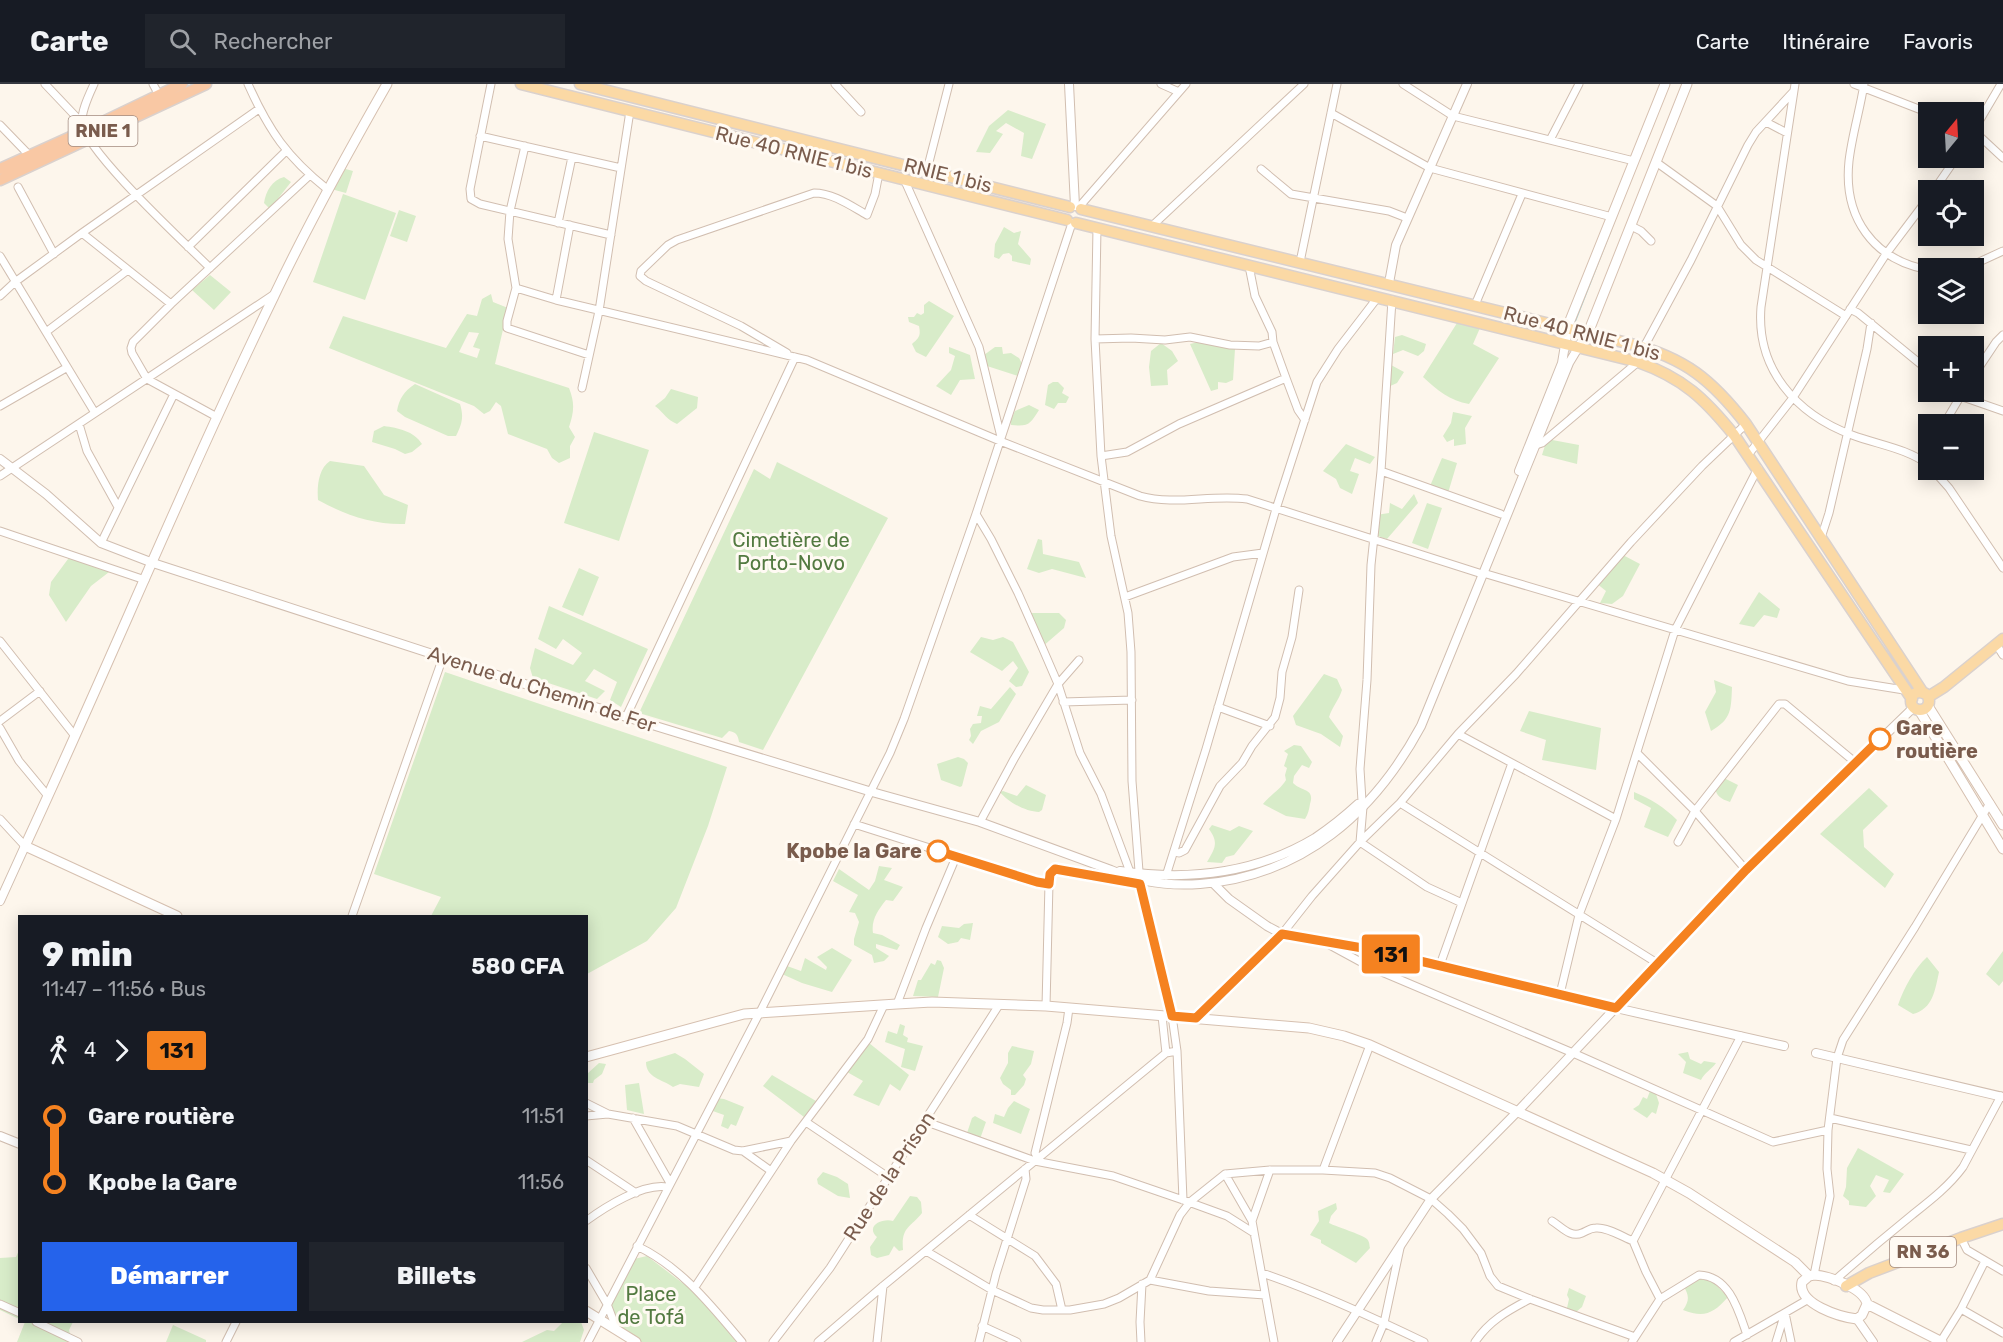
<!DOCTYPE html>
<html lang="fr">
<meta charset="utf-8">
<style>
:root{--surface:#171b24;--page:#20242c;--text:#f1f3f6;--muted:#9ea1a6;--line:#363941;--accent:#2563eb}
body{margin:0;font-family:Rubik,sans-serif;background:var(--page);color:var(--text);height:100vh;display:flex;flex-direction:column;font-size:22px;white-space:nowrap}
*{box-sizing:border-box;margin:0}
p{font-size:20px;color:var(--muted)}
.icon{flex:none;width:33px;height:33px;fill:none;stroke:currentColor;stroke-width:2;stroke-linecap:round;stroke-linejoin:round}
.map{position:relative;flex:1;overflow:hidden}
.drawer{position:absolute;left:18px;top:831px;width:570px;height:408px;display:flex;flex-direction:column;background:var(--surface);border-radius:0px;box-shadow:0 3px 15px #0003}
.drawer>*{flex:none}
.badge{padding:0 12px;border-radius:4px;font-size:21px;line-height:39px}
.needle{width:39px;rotate:18deg}
.controls{position:absolute;left:1918px;top:18px;display:grid;gap:12px}
.controls a{display:grid;place-items:center;width:66px;height:66px;border-radius:0px;background:var(--surface);box-shadow:0 3px 15px #0003;font-size:30px}
.map>.badge{position:absolute;translate:-50% -50%;box-shadow:0 0 0 3px #fff}
.legs{display:flex;align-items:center;gap:9px;height:66px;padding:0 24px;font-size:20px}
.legs p{margin-inline-start:auto}
.headline{display:flex;align-items:center;justify-content:space-between;height:102px;padding:0 24px}
h1{font-size:33px;font-weight:800;line-height:45px}
.primary-button{display:flex;gap:12px;margin-top:auto;padding:12px 24px}
.primary-button a{flex:1;height:69px;border-radius:0px;background:var(--accent);color:#fff;font-size:24px;font-weight:800;line-height:69px;text-align:center}
.primary-button a+a{background:var(--page);color:var(--text)}
ul{padding:0 24px;list-style:none}
li{display:flex;align-items:center;gap:21px;height:66px;font-size:22px}
li i{display:grid;place-items:center;width:9px;height:100%;margin:0 8px;background:currentColor}
li i::after{content:'';width:15px;height:15px;margin:-8px;border:4px solid;border-radius:50%;background:var(--surface)}
li p{margin-inline-start:auto}
li:first-child i{background:linear-gradient(#0000 50%,currentColor 0)}
li:last-child i{background:linear-gradient(currentColor 50%,#0000 0)}
header{display:flex;align-items:center;gap:36px;box-sizing:border-box;height:84px;padding:0 30px;background:var(--surface);border-bottom:2px solid var(--line)}
header strong{font-size:28px}
nav{display:flex;gap:33px;margin-inline-start:auto;font-size:21px}
.search{width:420px;height:54px;background:var(--page);display:flex;align-items:center;gap:15px;box-sizing:border-box;padding:0 21px;border-radius:0px;color:var(--muted);font-size:22px}
.map>svg:first-child{display:block}
</style>
<header>
<strong>Carte</strong>
<div class="search"><svg class="icon" aria-label="search" viewBox="0 0 24 24"><circle cx="10" cy="10" r="6"/><path d="M15 15l6 6"/></svg>Rechercher</div>
<nav><a>Carte</a><a>Itinéraire</a><a>Favoris</a></nav>
</header>
<div class="map">
<svg width="2003" height="1258" viewBox="0 0 2003 1258">
<rect width="100%" height="100%" fill="#fdf6ec"/>
<path fill="#d8ecc9" fill-rule="evenodd" d="M1008,26L1046,40L1032,75L1021,72L1024,49L1006,39L996,47L1003,50L990,69L976,68L989,42Z
M342,84L353,87L346,109L331,105Z
M284,93L291,98L270,125L264,119C266,107 272,96 284,93Z
M343,110L396,129L365,216L313,198Z
M399,126L416,132L407,158L390,152Z
M1004,143L1014,149L1021,147L1018,160L1031,175L1030,181L1012,177V172L1009,169L1003,170L999,175L994,173L995,160Z
M210,191L231,208L214,226L192,206Z
M491,210L493,218L508,224L495,280L569,304C575,319 574,328 569,343L575,353L570,362V374L559,379L552,374L547,365L508,350L501,322L496,318L490,327L484,330L474,322L329,264L343,232L446,264L467,230L477,232L482,215ZM469,248L479,249L473,263L480,265L477,274L459,268Z
M929,217L954,232L926,273L916,268L912,260C919,254 921,252 919,242L909,238L908,233H914L917,229L921,231L924,229V221Z
M1457,239L1480,244L1473,260L1499,274L1469,320C1450,317 1437,306 1423,293Z
M1402,251L1426,260L1424,267L1418,272L1403,266L1393,270L1395,253Z
M1198,258L1235,265L1233,296L1226,299L1218,298V305L1211,307L1190,260Z
M1161,259L1172,267L1178,277L1167,286L1168,301L1151,302L1149,283L1151,267Z
M949,263L970,271L975,295L960,296L951,311L936,302L951,286L955,272L949,269Z
M995,263H1002L1003,270L1011,269L1019,274L1024,283L1021,293L987,282L984,271Z
M1391,281L1404,288L1397,299L1388,303Z
M1053,298H1058L1064,304L1062,309L1069,313L1066,319H1058L1054,325L1045,321L1048,301Z
M415,300L460,320C464,333 462,340 456,352H448L405,333L397,327C399,315 404,307 415,300Z
M671,305L698,313L697,324L677,340C667,336 664,329 655,322L665,314Z
M1029,321L1039,326C1030,340 1029,343 1011,341V336L1015,327Z
M1453,328L1472,332L1465,344L1466,360L1454,362V355L1447,358L1443,352L1451,339Z
M384,342C398,344 414,347 422,360L412,368L405,370L395,365L372,358L374,347Z
M594,348L649,366L619,457L564,439Z
M1547,355L1579,361L1577,380L1542,371Z
M1346,360L1375,373L1370,380L1355,374L1350,387L1359,390L1352,410L1340,404L1336,395L1323,387Z
M1442,374L1457,379L1448,409L1430,402Z
M330,377L364,382L384,411L408,421L405,440C374,441 345,431 318,416C317,403 318,385 330,377Z
M777,378L888,434L763,666L739,658C738,651 736,648 729,647L722,654L639,629L754,385L770,395Z
M1414,410L1418,419L1387,455L1374,451L1376,431L1389,429L1390,419L1402,425Z
M1427,419L1442,424L1428,465L1412,459Z
M1038,455L1042,456L1043,470L1079,478L1086,494L1052,485L1039,489L1027,485Z
M1621,470L1640,480L1623,512L1612,520L1600,519L1606,507L1596,499Z
M71,471L113,485L91,502L66,538L49,511L51,498Z
M579,484L599,493L583,532L562,523Z
M1759,508L1780,525L1777,534L1764,531L1754,543L1739,540Z
M549,522L648,565L621,623L610,616L617,598L594,585L585,597L605,607L597,615L533,594L530,584L535,564L573,581L582,569L563,555L556,565L538,555Z
M1030,529H1059L1066,536L1064,544L1042,563Z
M981,553L993,556L1003,553L1013,558L1029,588L1022,602L1016,603L1009,597L1018,584L1013,577L1002,587L970,568Z
M445,588L727,683L708,742L676,824L647,857L587,890L586,832H431L441,813L374,790Z
M1324,590L1337,595L1342,606C1339,616 1332,623 1329,633L1343,652L1340,663L1321,650L1296,641L1293,632Z
M1714,596L1732,603C1731,625 1732,635 1711,647L1705,628L1716,608Z
M1010,603L1016,610L999,638L981,647L973,660L969,656L971,652L970,645L973,640L981,639L982,632H977L980,622L991,625Z
M1529,627L1601,644L1596,686L1542,676L1546,656L1520,647Z
M1294,661L1301,662L1312,678L1309,684L1302,681L1294,692L1293,699C1302,708 1315,704 1310,720C1309,726 1308,730 1305,735L1286,732L1263,720C1270,711 1280,706 1286,696L1285,691L1287,684L1284,682L1288,670L1284,667Z
M958,673L964,675L968,679L962,702L960,703L941,696L937,680Z
M1724,694L1738,701L1730,718C1721,715 1716,712 1715,703Z
M1026,701L1046,711L1042,726L1039,728C1026,728 1008,718 1000,708L1003,707L1017,712Z
M1869,704L1888,722L1863,746L1864,763L1894,790L1885,804L1820,750Z
M1634,708C1651,715 1664,723 1677,736L1668,753L1644,743L1651,724L1634,715Z
M1212,741L1230,747L1239,742L1253,747L1234,771L1226,773L1222,779L1207,778C1215,764 1219,759 1209,745Z
M879,782L892,784L884,796L903,803L893,817L886,816C878,826 871,836 873,849L882,851L900,861L897,866L876,860V864L889,872L884,877L874,879L872,871L854,861V855L859,838L855,829L849,828L858,811L833,797L839,785L869,806L875,797Z
M973,839L970,856L961,854L958,858L948,860L938,853L942,842L959,844L964,840Z
M832,864L852,876L832,908L802,899L782,890L787,882L801,887L805,874L826,886L827,883L817,873Z
M2003,867V897L1999,902L1986,890Z
M1927,873L1939,888C1935,906 1933,925 1913,930L1898,921C1904,904 1914,885 1927,873Z
M937,876L941,877L944,884L938,913L913,912L918,896H921L931,879L935,881Z
M900,940L905,942L903,951L908,954L907,958L923,962L915,987L901,983L905,965L885,958L888,947L897,950Z
M869,959L909,991L900,1007L890,1000L879,1022L853,1011L863,997L847,988Z
M1012,962L1034,967L1031,980L1023,991L1026,995L1024,1001L1015,1011H1011V1006L1003,1000L1000,994L1008,979V969Z
M1688,968L1690,975L1701,980L1704,977L1716,979C1711,986 1705,988 1701,996L1683,989L1686,978L1678,970Z
M675,969L685,975L704,990L699,1003L680,1000L673,1003C662,995 646,994 646,978Z
M599,979L606,980L602,990L594,996L593,999H587V990Z
M772,991L816,1017L804,1033L763,1002Z
M639,999L644,1030L627,1026L625,1001Z
M1650,1007L1656,1010L1659,1019L1656,1030L1652,1028L1647,1034L1633,1025L1639,1021L1643,1013L1647,1015Z
M716,1014L724,1015L744,1023L736,1042L731,1040L728,1045L721,1042L724,1031L710,1026Z
M1014,1017L1030,1025L1021,1050L993,1039L995,1030L1004,1033L1008,1024Z
M975,1032L986,1038L980,1055L967,1049L972,1034Z
M1858,1064L1904,1090L1890,1109L1883,1108L1889,1096L1876,1091L1870,1102L1876,1112L1866,1123L1849,1121V1117L1843,1112L1846,1103L1847,1084Z
M823,1088L837,1093L848,1100L850,1114L838,1112L818,1100L817,1095Z
M910,1112L917,1113L921,1118L922,1129C910,1144 901,1143 903,1166L899,1167L894,1162L889,1171L877,1174L871,1171L870,1163L877,1153C865,1142 882,1134 893,1137Z
M1336,1119L1337,1125L1331,1132L1329,1139C1337,1143 1361,1150 1367,1155C1370,1159 1369,1160 1370,1164L1356,1179L1321,1159V1156L1310,1151L1319,1137L1318,1127Z
M19,1166V1235L0,1226V1174L16,1173Z
M647,1172L693,1207L737,1258H641L619,1245L611,1222L634,1175Z
M1699,1191L1713,1198L1728,1213C1713,1230 1704,1234 1683,1226C1690,1216 1689,1211 1683,1201Z
M1569,1204L1586,1212L1582,1223L1576,1228L1567,1224L1569,1215L1567,1211Z
M25,1238H73L69,1246L72,1258H17Z
M563,1238H581L584,1246L580,1258H522L547,1246L554,1247Z
M173,1241L206,1256V1258H166Z"/>
<g fill="none" stroke-linecap="round" stroke-linejoin="round">
<path stroke="#a5d3da" stroke-width="1.5" d="M1575,238L1622,118"/>
<defs>
<path id="minor" d="M45,0L82,39
M94,0C89,11 81,27 82,39C85,67 186,160 210,184
M153,0L159,11
M248,0C269,47 287,73 327,105
M491,0L470,105L471,115L480,120L611,151
M835,0L861,28
M1161,0L1179,8
M1403,0L1453,32L1634,77
M1795,0L1761,223C1756,285 1796,330 1852,351C1879,361 1906,364 1929,381
M1854,0L1929,29
M1864,0C1860,26 1852,51 1849,77C1843,133 1873,176 1929,186
M1331,29L1430,84L1612,133
M1766,38L1787,49
M0,41L30,72
M1974,46L2001,0
M1974,47L2003,74
M480,52L621,84
M1550,56L1579,0
M525,62L510,127L508,155L516,204L507,237V244L589,271
M1656,78L1717,122L1741,161L1756,176L1846,232
M1261,85L1291,110L1389,127L1407,134
M927,86L949,0
M904,95L979,263L1001,353
M18,103L54,170
M1934,106L1956,74
M1079,123L1186,0
M558,139L572,73
M1152,142L1304,0
M1631,142L1641,147L1651,157
M1097,144L1095,255L1101,372L1111,452L1128,529L1131,568L1132,697L1140,800L1172,932L1177,967L1183,1116
M82,149L171,220
M188,163L286,67
M0,172L95,329
M1300,178L1337,0
M1249,182L1255,212L1272,248L1273,258L1286,294L1298,326L1305,336
M1966,184L2003,167
M516,204L556,216L807,276L1000,357L1140,412C1175,422 1211,410 1247,415L1479,489
M0,212L15,198L82,149L259,25
M556,216L570,141
M1475,221L1522,110
M1850,225L1858,229L1929,287
M46,248L128,186
M1095,255L1131,254L1165,256L1190,253L1230,261L1259,262L1273,258
M1644,263L1691,176L1748,61L1756,48L1793,8
M787,269L741,242L646,197L640,192L641,187L668,161L677,156L814,109C833,109 851,122 867,131L875,110L879,89
M1974,291L1996,258L2003,251
M582,304L599,227L630,27
M1954,308L1960,312L2003,327
M0,322L66,284
M217,333L147,295L132,269L131,264L133,258L171,220L310,91
M79,340L87,367L118,423
M1944,340L1963,308
M1536,361L1542,359L1638,278
M1748,371L1792,315L1886,170L1929,113
M1101,372L1127,368L1179,340L1286,294
M1933,386L1949,404L2003,484
M1381,387L1501,430
M0,392L273,211
M976,430L991,455L1018,509L1042,563L1058,600L1080,669L1101,710L1130,788
M0,447L145,496
M1821,454L1829,429L1867,265L1871,239
M101,459L174,310
M1483,489L1848,597L1904,606
M1125,513L1233,473L1263,469
M0,557L75,652
M1996,560L2003,571
M1063,618L1132,616
M1218,623L1270,642
M626,633L795,273
M0,637L40,607
M0,644L19,677L48,712
M1458,650L1616,735
M1637,669L1695,727L1746,786
M1362,717L1360,685L1367,596L1371,481L1381,387L1392,216
M1400,719L1657,879
M1363,723L1360,758L1427,803L1462,819
M0,735L25,762
M980,738L1014,675L1058,600L1079,576
M854,740L1037,798L1049,799
M1678,758L1695,727L1779,620H1785L1856,679
M1175,768L1179,769L1185,766L1220,702L1242,679L1252,662L1275,633L1280,614L1282,588L1292,553L1299,506
M1166,792L1206,665L1276,425L1317,298L1338,265L1378,213
M352,832L443,573
M1324,858L1370,883L1573,969L1773,1058L1828,1046
M1440,881L1512,679
M1560,910L1579,831L1616,735L1675,546L1758,384
M897,920L926,844L956,773
M1046,922L1049,799L1052,787L1055,785L1140,800
M1162,932L1166,969
M1196,934L1282,850L1312,812L1360,758L1400,719L1458,650L1516,590L1631,458L1702,382L1746,340
M586,1019L608,1030L677,1042L734,1066L743,1067L791,1057L868,955L884,921
M586,1032L608,1030
M633,1034L670,1099
M1830,1034L1971,1066
M924,1037L1035,1077L1113,1092L1183,1116L1227,1132L1254,1149
M806,1038L888,1093
M743,1067L771,1087
M1038,1074L1035,1069L1067,939L1069,924
M586,1076L636,1109
M1323,1086L1370,961
M1225,1090L1252,1137L1274,1258
M969,1131L1035,1172L1056,1200L1062,1226
M586,1137C605,1123 643,1099 667,1103
M1252,1137L1270,1086
M1552,1137C1562,1143 1570,1154 1582,1149C1587,1147 1590,1144 1596,1144C1607,1143 1623,1153 1633,1157L1646,1188L1660,1215
M1961,1154L1967,1166L2003,1187
M1633,1157L1741,952
M637,1162C681,1183 711,1221 742,1258
M926,1167L992,1206L1031,1224L1043,1226H1070L1104,1220L1119,1214L1150,1196L1180,1131L1190,1118L1225,1090L1270,1086H1323L1375,1089L1390,1094L1431,1115L1448,1130L1463,1145L1481,1169L1490,1192L1498,1202L1530,1215L1635,1253
M586,1184L607,1220L617,1246
M1262,1189C1318,1208 1370,1232 1424,1258
M1814,1191L1830,1112L1827,1085L1828,1046L1837,974L1843,956L1915,843L1990,719
M1150,1196L1209,1207L1265,1211
M1834,1197C1860,1174 1886,1152 1912,1131C1931,1116 1949,1102 1963,1083L2001,1012
M695,1203L791,1057
M0,1220L20,1229
M1961,1225L2003,1249
M1785,1229L1791,1258
M36,1238L78,1258
M982,1242L1017,1258
M1941,1257L1961,1225L1985,1177
M226,1258L236,1238
M588,1258L760,928L890,669L904,635L976,430L1072,139
M773,1258L830,1184L999,921
M818,1258L883,1202L1166,969L1177,967
M877,1258L883,1202
M979,1258L996,1190L1026,1095L1025,1085
M1141,1258L1140,1238L1142,1200
M1376,1258L1384,1239L1400,1164
M1475,1258C1489,1237 1507,1227 1530,1215
M1632,1258L1660,1215L1699,1191C1730,1192 1739,1228 1747,1251
M1734,1258L1807,1216
M1776,1258L1785,1229"/>
<path id="tertiary" d="M1069,0L1075,122
M1389,199L1396,161L1467,0
M0,375L46,410L101,459L153,479L626,633L872,708L980,738L1111,786C1140,799 1169,802 1200,800C1303,792 1374,729 1421,642L1569,279L1578,264
M1519,387L1562,279L1565,261
M1120,787C1188,797 1255,790 1315,754C1330,744 1345,732 1358,720
M1213,799L1229,815L1267,842L1282,850L1375,866L1616,924L1784,962
M0,817L25,762
M1816,969L2003,1013
M0,1052L20,1060
M1857,1235L1873,1258
M1337,1258L1431,1115L1518,1027L1746,786L1914,623"/>
<path id="secondary" d="M1565,261L1567,244L1665,0
M1578,264L1588,249L1687,0
M1928,622L2003,741
M1919,626L2003,765
M177,832L25,762C110,579 186,393 274,212C308,140 347,70 387,0
M586,973L744,930L897,920L932,918L1046,922L1309,944L1344,952L1370,961L1653,1089L1689,1109L1795,1178L1809,1192
M1814,1191C1829,1192 1864,1204 1867,1220L1862,1231L1857,1235C1840,1233 1797,1220 1802,1198L1809,1192Z
M1867,1220L1942,1258
M586,1227L636,1258"/>
<path id="primary" d="M521,0L1067,136
M580,0L1070,123
M1081,125L1631,260C1685,274 1712,296 1746,340L1923,609
M1076,139L1638,278C1683,294 1705,315 1734,351L1912,615
M1911 617a9 9 0 1 1 18 0a9 9 0 1 1-18 0Z
M1928,613L1944,603L2003,555
M1846,1202L1869,1189L1961,1154L2003,1140"/>
<path id="trunk" d="M0,85L84,47L182,0
M0,96L206,0"/>
</defs>
<use href="#minor" stroke="#d1beb0" stroke-width="9"/>
<use href="#tertiary" stroke="#d1beb0" stroke-width="10"/>
<use href="#secondary" stroke="#d6c0b0" stroke-width="11"/>
<use href="#primary" stroke="#dad1cd" stroke-width="13"/>
<use href="#trunk" stroke="#dad1cd" stroke-width="13"/>
<use href="#minor" stroke="#fff" stroke-width="7"/>
<use href="#tertiary" stroke="#fff" stroke-width="8"/>
<use href="#secondary" stroke="#fff" stroke-width="9"/>
<use href="#primary" stroke="#fbd9a5" stroke-width="10"/>
<use href="#trunk" stroke="#f9c8a4" stroke-width="10"/>
</g>
<g fill="none" stroke-linecap="round" stroke-linejoin="round">
<defs>
<path id="line-1" d="M938,767L1037,798L1049,800L1050,790L1055,785L1140,800L1172,932L1196,934L1282,850L1374,866L1616,924L1746,786L1880,655"/>
</defs>
<use href="#line-1" stroke="#fff" stroke-width="14"/>
<use href="#line-1" stroke="#f58220" stroke-width="9"/>
</g>
<g fill="#fff" stroke="#f58220" stroke-width="3">
<circle cx="1880" cy="655" r="10"/>
<circle cx="938" cy="767" r="10"/>
</g>
<g text-anchor="middle" dominant-baseline="central" stroke-width="6" stroke-linejoin="round" paint-order="stroke">
<g fill="#fffaf3" stroke="#a28b7f" stroke-width="1.5">
<rect x="68.5" y="32" width="69" height="30" rx="4.5"/>
<rect x="1890" y="1153" width="66" height="30" rx="4.5"/>
</g>
<g font-size="18" font-weight="bold" fill="#7a5c4d">
<text x="103" y="47">RNIE 1</text>
<text x="1923" y="1168">RN 36</text>
</g>
<g font-size="20" fill="#7a5c4d" stroke="#fffaf3">
<text transform="translate(794 68) rotate(14)">Rue 40 RNIE 1 bis</text>
<text transform="translate(948 91) rotate(14)">RNIE 1 bis</text>
<text transform="translate(1582 249) rotate(15)">Rue 40 RNIE 1 bis</text>
<text transform="translate(542 605) rotate(18)">Avenue du Chemin de Fer</text>
<text transform="translate(889 1092) rotate(-57)">Rue de la Prison</text>
</g>
<g font-size="20" fill="#537a41" stroke="#fffaf3">
<text x="791" y="456">Cimetière de<tspan x="791" dy="23">Porto-Novo</tspan></text>
<text x="651" y="1210">Place<tspan x="651" dy="23">de Tofá</tspan></text>
</g>
<g font-size="20" font-weight="bold" fill="#7a5c4d" stroke="#fffaf3" text-anchor="start">
<text x="1896" y="644">Gare<tspan x="1896" dy="23">routière</tspan></text>
<text x="922" y="767" text-anchor="end">Kpobe la Gare</text>
</g>
</g>
</svg>
<div class="controls">
<a><svg class="needle" viewBox="-14 -14 28 28"><path d="M0-13l5 13h-10z" fill="#e53935"/><path d="M0 13l5-13h-10z" fill="#9ea1a6"/></svg></a>
<a><svg class="icon" aria-label="locate" viewBox="0 0 24 24"><circle cx="12" cy="12" r="6"/><path d="M12 2v4M12 18v4M2 12h4M18 12h4"/></svg></a>
<a><svg class="icon" aria-label="layers" viewBox="0 0 24 24"><path d="M12 4l9 5-9 5-9-5zM3 14l9 5 9-5"/></svg></a>
<a>+</a>
<a>−</a>
</div>
<b class="badge" style="left:1391px;top:870px;background:#f58220;color:#111">131</b>
<section class="drawer">
<div class="headline"><div><h1>9 min</h1><p>11:47 – 11:56 · Bus</p></div><b>580 CFA</b></div>
<div class="legs"><svg class="icon" aria-label="walk" viewBox="0 0 24 24"><circle cx="13" cy="4" r="2"/><path d="M13 8l-2 6 4 7M11 14l-3 7M7 12l3-4h3l4 4"/></svg>4<svg class="icon" aria-label="forward" viewBox="0 0 24 24"><path d="M9 5l7 7-7 7"/></svg><b class="badge" style="background:#f58220;color:#111">131</b></div>
<ul>
<li><i style="color:#f58220"></i><b>Gare routière</b><p>11:51</p></li>
<li><i style="color:#f58220"></i><b>Kpobe la Gare</b><p>11:56</p></li>
</ul>
<div class="primary-button"><a>Démarrer</a><a>Billets</a></div>
</section>
</div>
